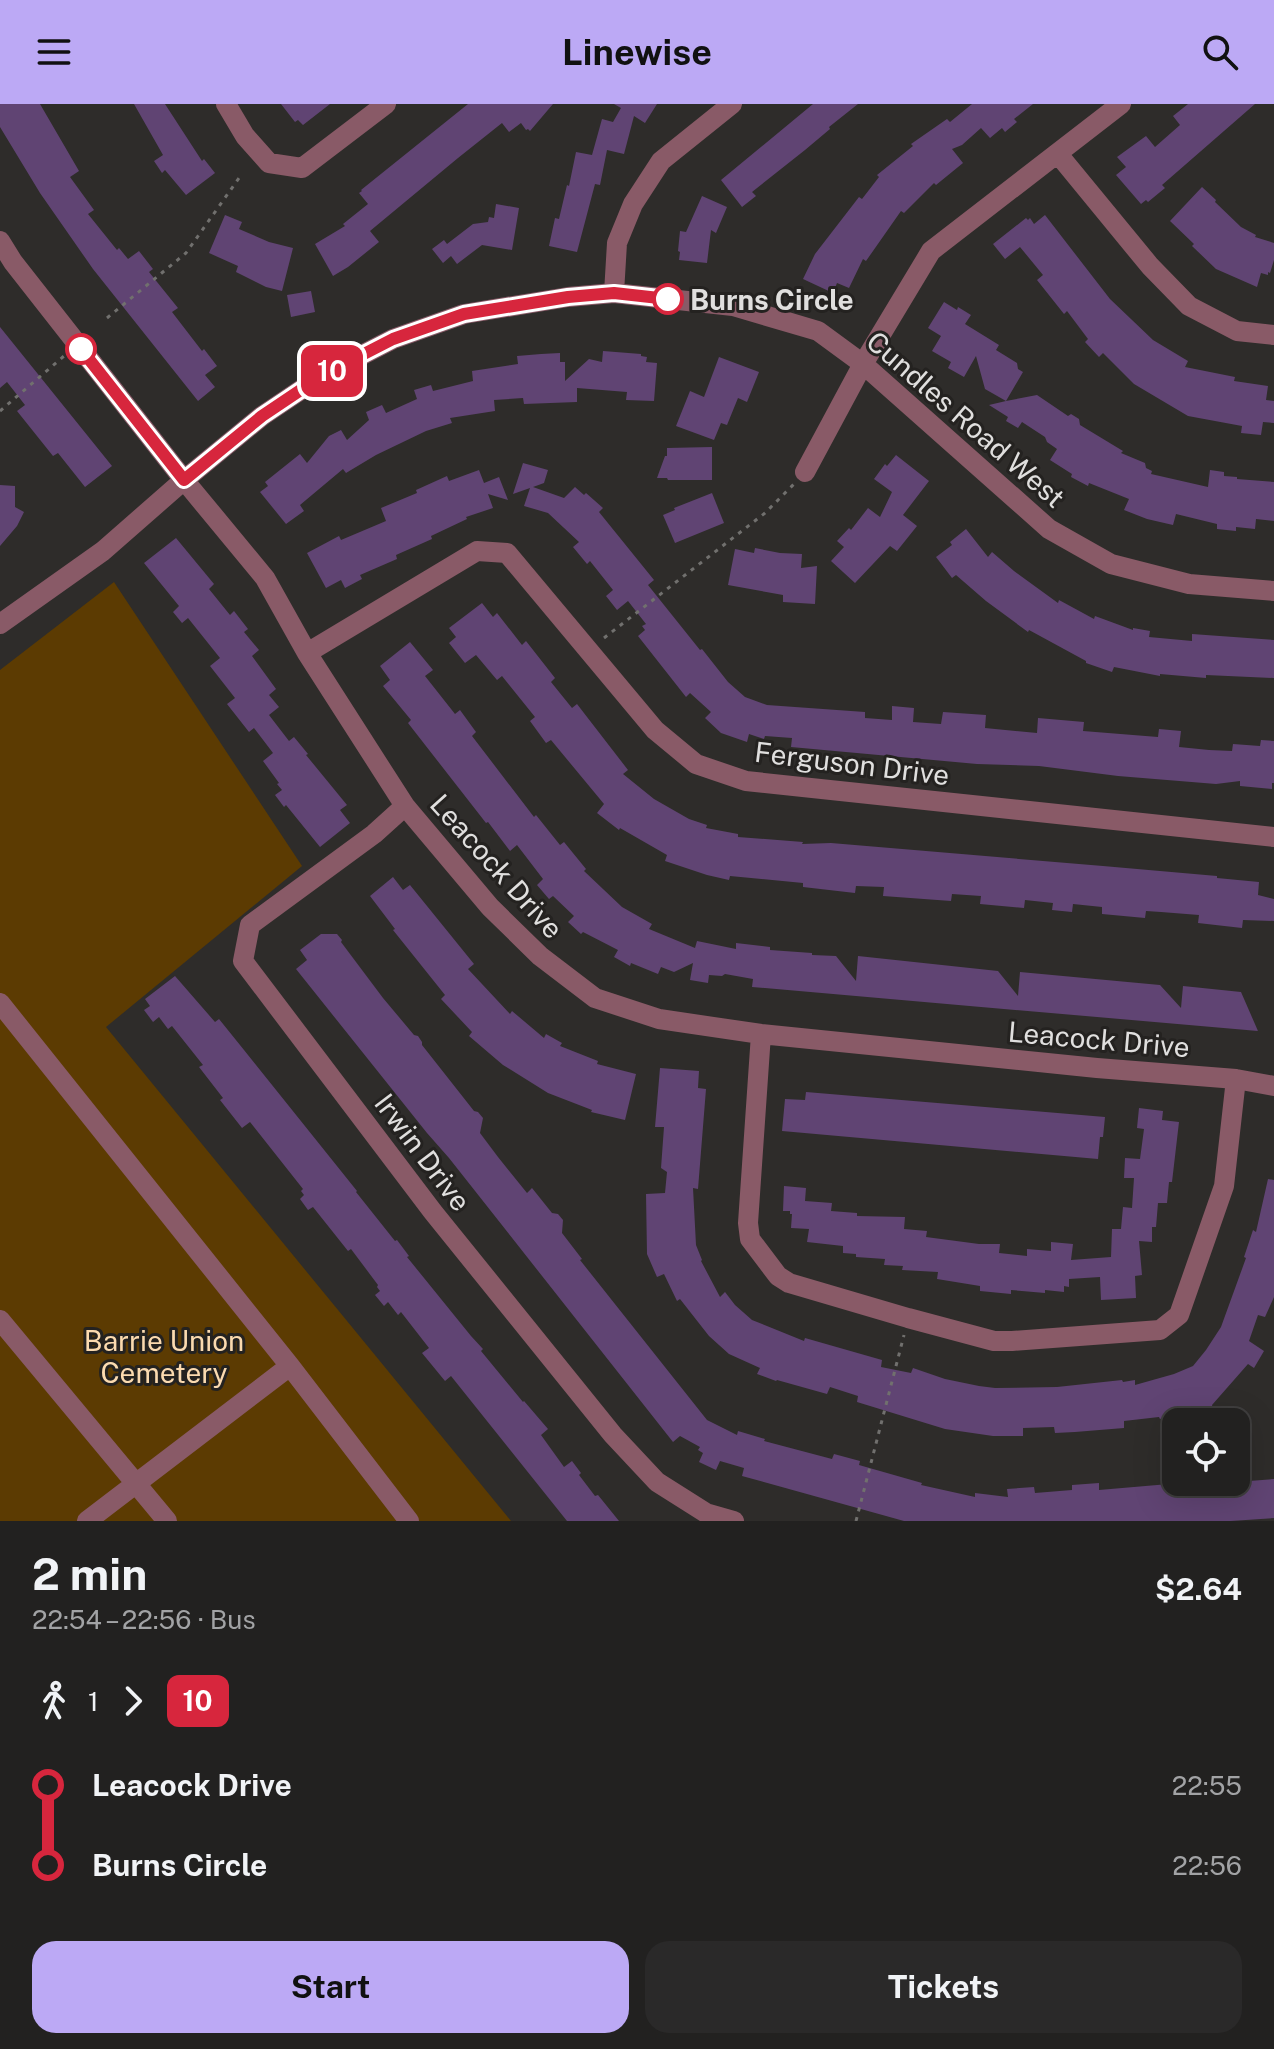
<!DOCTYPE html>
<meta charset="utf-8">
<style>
:root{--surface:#222120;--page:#2a2929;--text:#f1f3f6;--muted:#a2a3a5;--line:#3f3e3e;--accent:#bca9f5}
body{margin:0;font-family:"Public Sans",sans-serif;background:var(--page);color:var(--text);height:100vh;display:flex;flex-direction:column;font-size:30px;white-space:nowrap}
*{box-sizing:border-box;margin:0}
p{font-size:26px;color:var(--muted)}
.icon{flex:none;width:44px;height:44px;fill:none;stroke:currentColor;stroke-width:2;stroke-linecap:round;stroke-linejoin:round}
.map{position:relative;height:1417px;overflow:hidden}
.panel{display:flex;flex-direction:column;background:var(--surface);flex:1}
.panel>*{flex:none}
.badge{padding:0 16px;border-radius:12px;font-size:28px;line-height:52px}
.fabs{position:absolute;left:1162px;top:1304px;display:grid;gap:16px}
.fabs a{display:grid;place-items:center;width:88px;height:88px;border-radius:16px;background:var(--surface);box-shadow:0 8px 32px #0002,0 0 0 2px var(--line);font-size:40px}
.map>.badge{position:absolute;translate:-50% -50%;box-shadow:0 0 0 4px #fff}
.legs{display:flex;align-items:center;gap:12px;height:88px;padding:0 32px;font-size:26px}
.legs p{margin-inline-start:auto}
.summary{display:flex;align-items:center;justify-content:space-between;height:136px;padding:0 32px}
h1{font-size:44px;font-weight:700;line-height:60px}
.action{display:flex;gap:16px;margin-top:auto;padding:16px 32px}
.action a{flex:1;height:92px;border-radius:24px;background:var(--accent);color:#111;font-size:32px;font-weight:700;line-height:92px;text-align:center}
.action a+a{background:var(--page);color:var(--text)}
ul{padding:0 32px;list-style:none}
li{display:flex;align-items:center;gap:28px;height:80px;font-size:30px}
li i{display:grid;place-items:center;width:12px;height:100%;margin:0 10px;background:currentColor}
li i::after{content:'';width:20px;height:20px;margin:-10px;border:6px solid;border-radius:50%;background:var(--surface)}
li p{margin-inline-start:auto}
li:first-child i{background:linear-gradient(#0000 50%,currentColor 0)}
li:last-child i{background:linear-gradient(currentColor 50%,#0000 0)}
header{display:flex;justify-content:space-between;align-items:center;height:104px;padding:0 32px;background:var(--accent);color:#111;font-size:36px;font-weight:700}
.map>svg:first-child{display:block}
</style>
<header><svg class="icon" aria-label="menu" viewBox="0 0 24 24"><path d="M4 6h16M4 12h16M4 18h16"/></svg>Linewise<svg class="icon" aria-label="search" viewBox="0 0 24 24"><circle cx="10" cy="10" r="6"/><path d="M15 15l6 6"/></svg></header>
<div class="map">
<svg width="1274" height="1417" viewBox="0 0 1274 1417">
<rect width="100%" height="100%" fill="#2e2c2a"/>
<path fill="#5c3b02" d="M114,478L302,762L106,923L511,1417H0V566Z"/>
<path fill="#604473" d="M0,0H40L79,67L70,73L94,106L88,110L117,146L119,144L128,155L139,147L153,165L149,168L178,204L172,208L202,247L204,245L217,262L205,271L215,283L198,297L93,165L40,89L0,23Z
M134,0H165L202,57L204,55L215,69L186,91L165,66L162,69L154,57L163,51Z
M281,0H330L303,21L298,16L295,18Z
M468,0H553L530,27L528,25L526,26L521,19L509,28L502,19L458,54L370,127L379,138L348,163L333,172L315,140L345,122L343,120L368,100L359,89L362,87L361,86Z
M614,0H657L645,19L634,12L624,50L607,46L600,81L595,80L577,148L549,142L555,114L559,115L567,81L569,82L576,48L592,51L602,15L613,18L621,4Z
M813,0H858L829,23L830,25L805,46L752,88L756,92L742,103L721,76Z
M972,0H1033L1014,15L1017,18L1005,28L1002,24L990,34L981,24L962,41L952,45L963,59L936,81L934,79L904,109L901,107L866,157L863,155L849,184L837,179L833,189L803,175L815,150L859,93L862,95L879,73L877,71L913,42L911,40L947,15L950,18Z
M1188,0H1255L1162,81L1165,84L1148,98L1146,96L1141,100L1116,71L1126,63L1117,53L1146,32L1155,43L1180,21L1173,12Z
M1202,83L1216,96L1215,98L1241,123L1256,131L1255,133L1274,139V156L1270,169L1268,168V171L1261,169L1257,183L1216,165L1192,142L1194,140L1170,117Z
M702,92L727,103L716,129L711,126L707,159L679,156L680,148L678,147L680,127L686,128Z
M496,100L519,104L512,146L482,141L457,160L451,152L443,159L432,145L444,136L447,140L473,120L488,118L489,113L494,114Z
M225,111L242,118L239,125L269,138L293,144L282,187L266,183L236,168L238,162L209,149Z
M1045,111L1110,195L1153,236L1188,257L1185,263L1235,273L1234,277L1268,282L1266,296L1274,297V319L1263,318L1261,331L1241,329L1242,322L1188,312L1134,280L1103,249L1099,253L1085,238L1088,235L1067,207L1064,210L1037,176L1043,171L1020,143L1005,155L993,140L1026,114L1028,116L1030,114L1034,120Z
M311,187L315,208L291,213L287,191Z
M944,198L957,206L958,203L971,211L965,220L999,241L996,246L1017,259L1018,265L1023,268L1006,297L1037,291L1068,312L1071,310L1079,315L1080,321L1123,347L1121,349L1145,359L1146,364L1152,367L1151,370L1208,383L1210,366L1224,368V372L1237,373V375L1274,378V417L1256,415L1255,425L1236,423V427L1217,425V420L1176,410L1173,421L1147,415L1124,406L1129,395L1089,379L1088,382L1071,373L1072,370L1050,356L1057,345L1047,338L1045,333L1022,318L1018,324L1006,317L1008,313L989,301L1006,297L985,285L976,252L964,273L948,264L951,258L932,247L941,232L928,224Z
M0,223L112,362L85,383L58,349L53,352L17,307L25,301L7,278L0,284Z
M603,247L641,250V252L647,253L646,258L657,259L654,297L626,296L627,288L577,284V298L524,300L523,294L494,296L495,307L450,314L452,319L426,327L376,351L346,369L343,365L300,401L304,407L286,420L260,388L268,382L265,378L300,350L307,359L329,332L341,326L347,336L369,316L366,308L382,301L386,309L417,295L414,286L431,281L433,287L473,277L472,267L518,260L517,252L541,250L560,249V258H565V277L589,255L602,258Z
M719,253L759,268L747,298L738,294L727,321L721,319L714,336L676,322L690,287L704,293Z
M712,343V376H668L667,374H657L665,352H667V344Z
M896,351L929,377L903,411L917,422L897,447L890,442L855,479L831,457L844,443L837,437L849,424L851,426L868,404L880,413L892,388L874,375L885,360L887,362Z
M523,359L548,366L544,379L533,383L564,394L575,383L584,391L586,389L603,404L599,408L654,476L648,481L700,546L702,545L728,578L745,593L767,601L865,608V614L892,616V602L914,604L913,618L941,620L943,608L986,611L985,624L1037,629L1038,614L1084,618L1083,627L1158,633L1159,625L1181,627L1179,643L1209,646L1232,647L1233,640L1260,642L1261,636L1274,637V679H1272V685L1240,682V677L1216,680L1118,672L1039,662L977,660L791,643L792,634L765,632L764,635L749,630L747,638L721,629L705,614L711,608L690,589L686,593L638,532L645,526L642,522L646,520L628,497L617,506L606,492L613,486L590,457L587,460L573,443L579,438L548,409L524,402L530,384L513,390Z
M479,366L484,379L499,373L508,396L488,390L493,404L466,413L467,415L431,432L432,435L396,451L397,455L360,471L362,475L345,484L341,476L326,484L307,449L339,432L341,436L386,417L381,404L417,389L416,386L447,372L449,377Z
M0,381L15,382V403L24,408L17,422L0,442Z
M712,389L724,419L675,439L663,411L675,406L674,404Z
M966,425L988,453L992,448L1014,467L1058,499L1059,496L1094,515L1095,512L1133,526V524L1150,527L1149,533L1192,537V530L1274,536V574L1206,571V574L1160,570V572L1114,563L1112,568L1086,559V557L1029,526L1028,528L986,497L956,471L952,474L936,453L952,441L950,438Z
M176,434L214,480L209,485L230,511L234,507L248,525L244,528L259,546L252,552L276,585L269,591L279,603L269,611L289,637L294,633L308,650L306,651L347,701L340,706L350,719L320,743L286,701L284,703L275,691L282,686L277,680L279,679L263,657L273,649L254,624L249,628L227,600L235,594L210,562L220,554L188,514L182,519L173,508L179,502L144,459Z
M755,444L780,449L802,450L801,464L817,462L815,500L783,498V491L728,481L735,445L754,449Z
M482,499L493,513L497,509L522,541L526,537L555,574L551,578L572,604L577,600L628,666L623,670L654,695L689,715L707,721L706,724L738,730V733L803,738L802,740L831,739L1103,762L1217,772V774L1259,778L1258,791L1274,795V817L1243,816L1242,824L1198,819L1199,811L1161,808L1146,807L1145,814L1102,810V803L1073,800L1072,808L1052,806L1053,799L1025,796L1024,804L980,800L981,792L952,790L951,797L883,792L884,783L856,782L855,789L803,783V779L730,772L729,776L707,771L665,757L667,751L620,724L619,726L597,709L604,700L551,636L546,639L530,617L535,613L502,572L497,576L476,551L465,559L449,539L456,533L449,524Z
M410,538L433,566L425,572L455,610L460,606L476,628L472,632L534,713L536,711L560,741L564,738L586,765L584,767L622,803L652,820L649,825L695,844L697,837L736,845V839L770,843V846L812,849V851L836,852L856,877L858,852L998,867L1018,892L1020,868L1160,881L1181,904L1183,882L1241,888L1258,927L752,883L753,875L725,870L722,872L709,871L708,879L690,876L693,859L674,868L661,863L658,870L631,859L630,862L614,853L618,846L583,828L581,830L568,818L574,812L553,792L549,795L537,781L543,775L517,741L510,747L488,718L486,719L408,619L411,616L383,582L390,576L380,562Z
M393,773L403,786L410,781L474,860L468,865L510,910L512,907L544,934L546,930L562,939L560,942L598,957L597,960L636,970L625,1016L591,1008L592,1006L548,989L503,961L469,932L472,928L441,895L445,891L393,826L395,825L370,792Z
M321,830H337L342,836L341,838L383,894L414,931L418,932L422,938V941L474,1007L478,1008L483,1014L480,1029L498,1053L527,1089L532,1084L552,1109L558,1110L563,1116L562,1129L582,1155L580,1156L707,1316L737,1331L738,1327L765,1335L764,1337L832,1355L834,1350L860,1357L859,1361L922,1379L921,1381L975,1393V1389L1008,1393L1007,1385L1034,1383L1035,1389L1072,1386V1381L1099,1379V1386L1192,1378H1236L1274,1375V1414L1231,1417H904L742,1372L744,1364L720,1357L716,1366L699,1358L703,1349L698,1346L700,1343L680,1332L673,1338L449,1054L427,1029L296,865L307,856L300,846Z
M175,872L215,918L219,915L244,946L357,1087L356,1088L395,1137L397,1136L409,1152L407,1153L471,1232L483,1245L481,1247L523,1298L524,1297L548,1325L541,1331L564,1363L572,1357L581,1369L579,1371L595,1392L598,1391L619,1417H567L451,1272L445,1277L422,1249L429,1244L401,1208L398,1211L388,1198L384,1202L375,1191L380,1187L377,1183L378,1181L351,1145L348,1147L313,1103L308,1106L300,1095L304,1091L301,1087L303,1085L250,1018L242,1024L220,996L223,994L199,963L203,961L172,922L168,925L159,913L153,918L144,906L150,902L145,895Z
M660,964L699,967L698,984L706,985L698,1085L693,1084L696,1141L702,1156L701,1157L720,1193L725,1188L735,1201L752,1216L804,1237L805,1234L882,1256L881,1263L911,1269L913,1264L945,1275L979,1282L995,1284L1057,1283L1122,1276L1123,1278L1135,1276V1281L1174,1270L1193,1262L1206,1246L1221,1223L1246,1154L1244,1153L1253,1126L1256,1128L1268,1075L1274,1076V1193L1265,1213L1258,1211L1249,1237L1264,1247L1254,1264L1248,1260L1212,1301L1213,1305L1197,1312L1194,1306L1160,1315L1159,1313L1124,1317V1324L1075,1328L1055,1329L1054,1323L1023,1324V1332H993L945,1325L857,1298L858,1292L830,1283L827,1290L777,1276L776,1277L757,1270L760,1264L729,1250L709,1232L680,1195L677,1197L664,1170L657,1173L647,1150L646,1090L665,1089L667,1068L661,1064L664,1023H655Z
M806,988L1105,1013L1103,1033H1100L1098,1055L782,1027L785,995L805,996Z
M1139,1004L1163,1007L1162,1016L1179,1018L1172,1078H1169L1167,1099H1158L1156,1123H1152V1138L1139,1137L1142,1171L1135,1172L1136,1194L1101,1196L1100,1173L1069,1175V1183L1064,1182V1188L1045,1186V1189L1011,1186V1190L980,1187V1182L937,1175L938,1168L902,1166L903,1162L884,1161L885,1155L856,1153V1150L843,1149V1142L807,1138L809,1125L791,1124L792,1110H790V1107H783L784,1082L806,1084L805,1097L832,1099L831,1107L857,1109V1112L905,1113L904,1125L927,1127L926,1133L979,1140H1000L999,1149L1027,1152V1145L1051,1147V1138L1073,1140L1071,1156L1111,1153L1112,1125H1121L1123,1103L1132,1104L1134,1074H1124L1125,1054L1140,1055L1144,1025L1137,1024Z"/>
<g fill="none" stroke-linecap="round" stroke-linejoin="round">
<path stroke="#71706e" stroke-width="3" stroke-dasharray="4 6" stroke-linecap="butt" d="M107,214L186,149L239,74
M0,307L64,252
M604,534L765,409L794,380
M856,1417L904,1231"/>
<path stroke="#895a67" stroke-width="20" d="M226,0L245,32L269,59L302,64L386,0
M1058,50L1150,162L1189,202L1237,227L1274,231
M0,137L13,158L184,376L265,474L307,549L405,702L490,803L540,852L595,894L659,915L761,930L1097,964L1236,975L1274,982
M614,189L617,139L633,100L661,57L732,0
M805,368L863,260L931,147L1121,0
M0,520L103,447L184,376L262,312L323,271L393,235L464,210L568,193L614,189L733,202L818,227L863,260L1049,425L1111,460L1189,480L1274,487
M307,549L477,447L507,449L655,626L696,660L746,677L1274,733
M405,702L374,730L250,821L243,857L433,1108L613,1331L657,1378L706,1409L734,1417
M0,899L290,1262L409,1417
M761,930L748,1119L750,1135L778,1172L789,1179L908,1214L994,1237H1012L1160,1226L1179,1211L1224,1082L1236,975
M0,1216L167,1417
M87,1417L290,1262"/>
</g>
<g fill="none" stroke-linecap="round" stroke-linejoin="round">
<defs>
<path id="line-1" d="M81,245L184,376L262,312L323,271L393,235L464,210L568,193L614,189L668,195"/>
</defs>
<use href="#line-1" stroke="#fff" stroke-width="18"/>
<use href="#line-1" stroke="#d7263d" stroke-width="12"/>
</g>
<g fill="#fff" stroke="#d7263d" stroke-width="4">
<circle cx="668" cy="195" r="14"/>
<circle cx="81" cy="245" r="14"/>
</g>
<g text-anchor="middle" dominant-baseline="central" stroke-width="6" stroke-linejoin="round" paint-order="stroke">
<g font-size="28" font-weight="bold" fill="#e0dfde" stroke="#242220" text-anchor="start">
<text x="690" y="195">Burns Circle</text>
</g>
<g font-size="28" fill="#e0dfde" stroke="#242220">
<text transform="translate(966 315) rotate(41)">Cundles Road West</text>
<text transform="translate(852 659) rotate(7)">Ferguson Drive</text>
<text transform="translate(497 762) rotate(48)">Leacock Drive</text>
<text transform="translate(1099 935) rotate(5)">Leacock Drive</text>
<text transform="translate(423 1048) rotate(53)">Irwin Drive</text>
</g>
<g font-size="28" fill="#fbdaaf" stroke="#242220">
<text x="164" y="1236">Barrie Union<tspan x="164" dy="32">Cemetery</tspan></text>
</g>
</g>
</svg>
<div class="fabs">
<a><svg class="icon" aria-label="locate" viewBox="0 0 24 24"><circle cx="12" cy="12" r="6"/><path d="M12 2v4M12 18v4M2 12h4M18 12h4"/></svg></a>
</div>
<b class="badge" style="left:332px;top:267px;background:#d7263d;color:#fff">10</b>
</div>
<section class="panel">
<div class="summary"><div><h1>2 min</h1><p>22:54 – 22:56 · Bus</p></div><b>$2.64</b></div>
<div class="legs"><svg class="icon" aria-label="walk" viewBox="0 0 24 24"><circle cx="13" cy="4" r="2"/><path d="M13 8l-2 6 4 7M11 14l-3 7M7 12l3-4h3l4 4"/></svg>1<svg class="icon" aria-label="forward" viewBox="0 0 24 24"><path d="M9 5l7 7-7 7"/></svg><b class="badge" style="background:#d7263d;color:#fff">10</b></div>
<ul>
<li><i style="color:#d7263d"></i><b>Leacock Drive</b><p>22:55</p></li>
<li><i style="color:#d7263d"></i><b>Burns Circle</b><p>22:56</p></li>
</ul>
<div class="action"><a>Start</a><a>Tickets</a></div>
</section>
